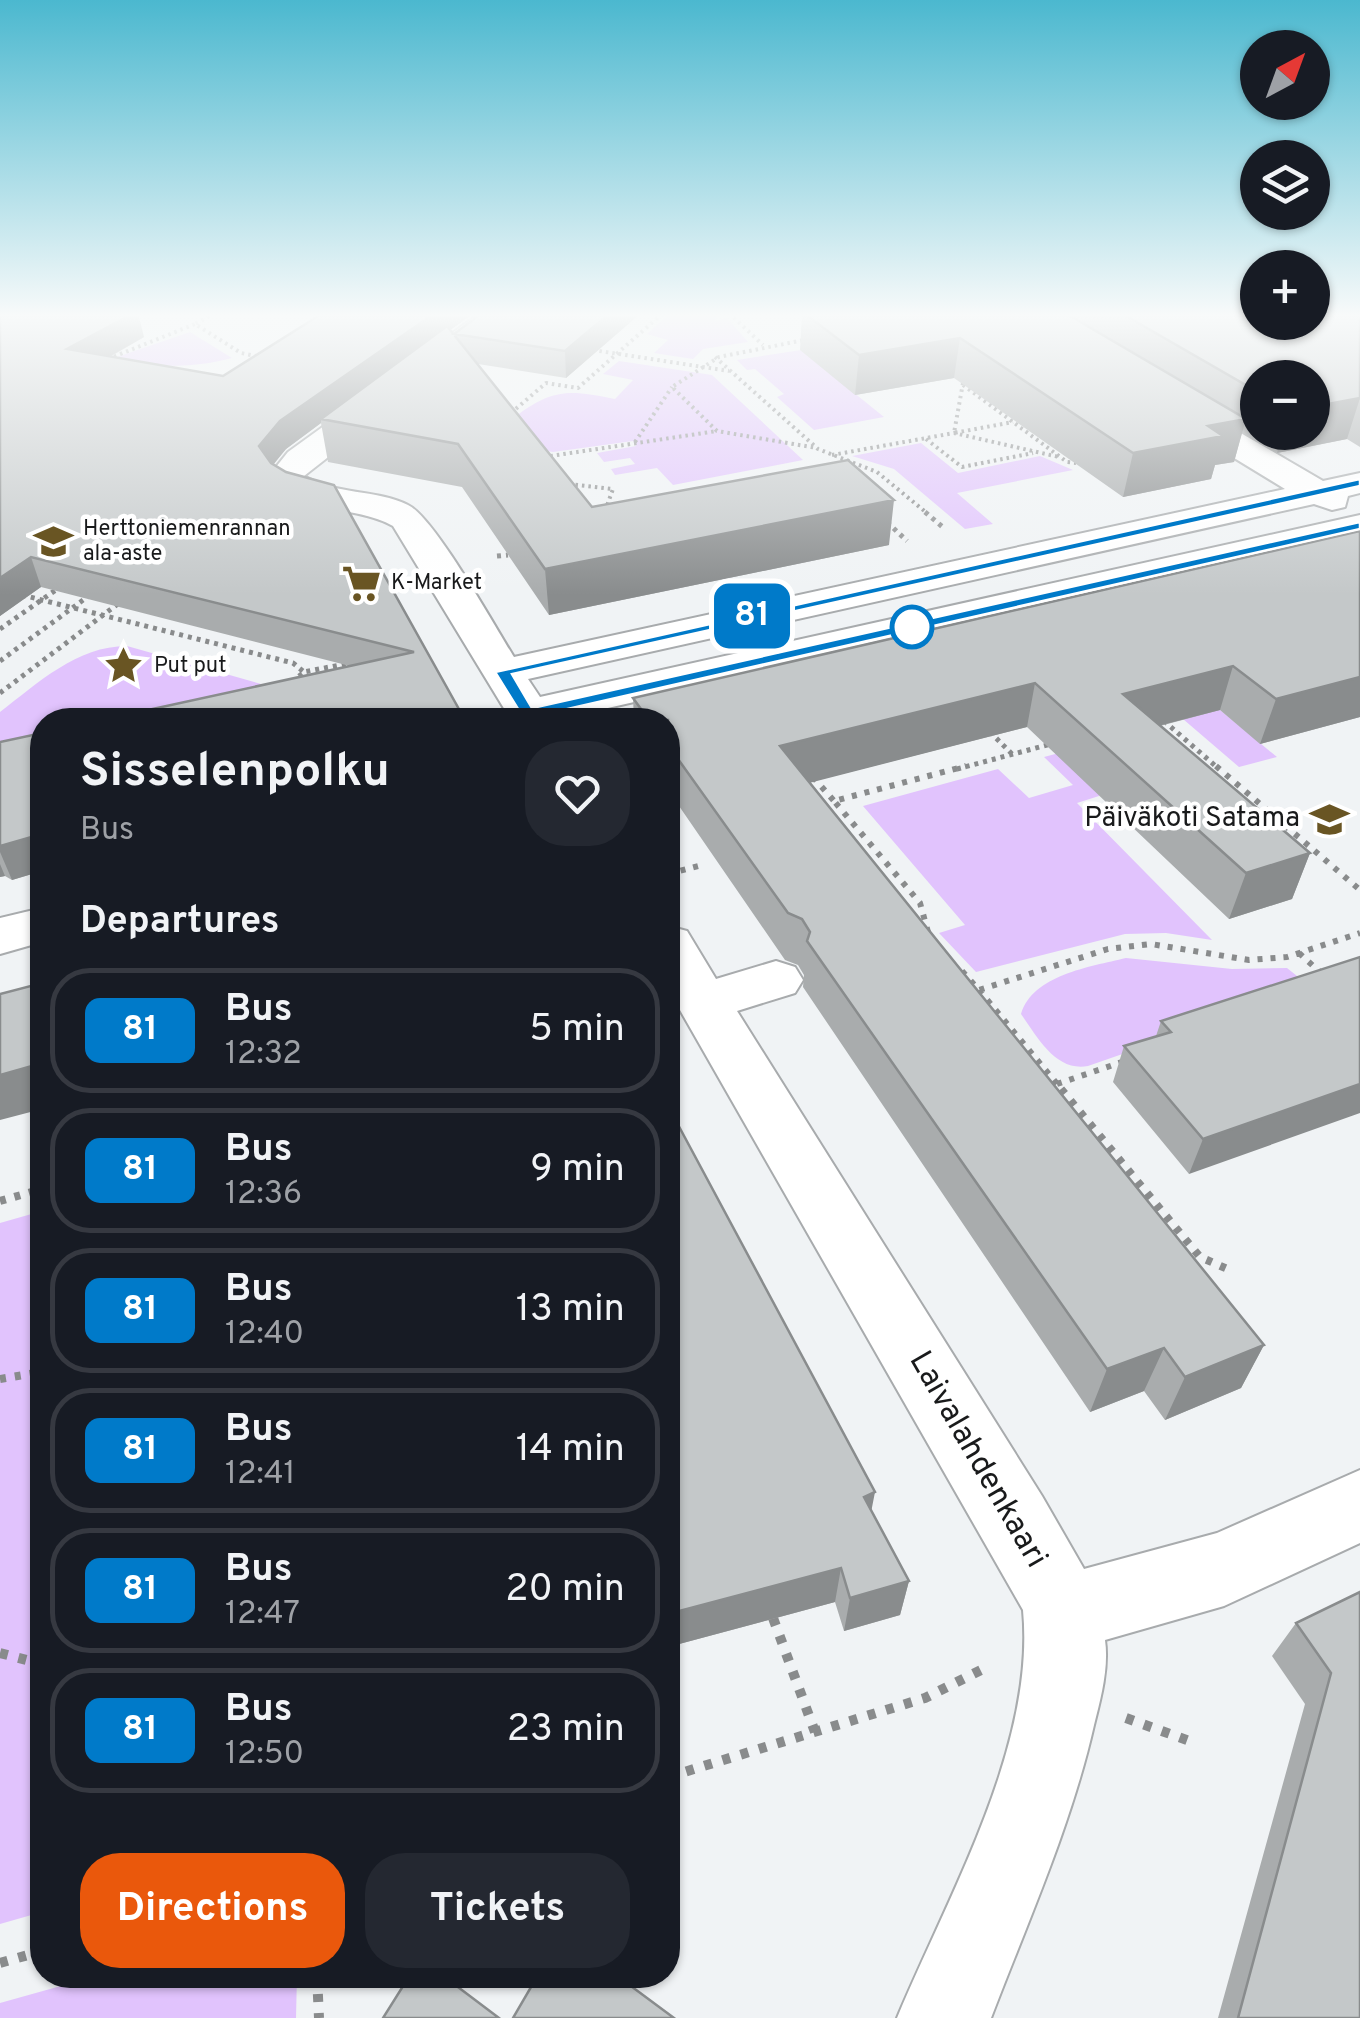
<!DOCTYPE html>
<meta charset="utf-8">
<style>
:root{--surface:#171b24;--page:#242831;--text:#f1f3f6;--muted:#9ea1a6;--line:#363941;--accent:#ea580c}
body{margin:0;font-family:Overpass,sans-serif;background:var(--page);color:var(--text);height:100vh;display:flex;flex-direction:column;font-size:38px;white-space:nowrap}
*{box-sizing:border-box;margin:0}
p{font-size:32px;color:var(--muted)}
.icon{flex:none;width:55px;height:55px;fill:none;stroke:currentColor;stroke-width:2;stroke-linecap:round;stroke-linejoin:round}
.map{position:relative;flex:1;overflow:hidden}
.side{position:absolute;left:30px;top:708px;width:650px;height:1280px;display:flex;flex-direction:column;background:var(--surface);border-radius:40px;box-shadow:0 2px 8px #0004}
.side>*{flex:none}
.badge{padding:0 20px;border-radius:15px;font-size:35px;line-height:65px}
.needle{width:65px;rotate:41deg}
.tools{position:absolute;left:1240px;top:30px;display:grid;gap:20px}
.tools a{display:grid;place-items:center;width:90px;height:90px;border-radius:50%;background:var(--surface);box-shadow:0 2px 8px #0004;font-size:50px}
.map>.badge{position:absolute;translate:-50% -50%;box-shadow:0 0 0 5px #fff}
h2{padding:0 50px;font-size:38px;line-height:90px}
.round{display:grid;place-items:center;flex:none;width:105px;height:105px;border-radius:40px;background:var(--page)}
.overview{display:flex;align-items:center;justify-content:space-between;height:170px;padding:0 50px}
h1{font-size:48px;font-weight:700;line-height:75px}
.button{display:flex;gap:20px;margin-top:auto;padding:20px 50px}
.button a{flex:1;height:115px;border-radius:40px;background:var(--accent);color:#fff;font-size:40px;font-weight:700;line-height:115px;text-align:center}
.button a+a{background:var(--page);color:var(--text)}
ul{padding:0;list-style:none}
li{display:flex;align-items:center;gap:30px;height:125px;margin:0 20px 15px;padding:0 30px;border:5px solid var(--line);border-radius:40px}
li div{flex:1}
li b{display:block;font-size:38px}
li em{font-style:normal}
li .badge{min-width:110px;font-weight:700;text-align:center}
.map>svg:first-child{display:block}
</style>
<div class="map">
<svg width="1360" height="2018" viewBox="0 0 1360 2018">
<rect width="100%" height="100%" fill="#f0f3f5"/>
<path fill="#e1c3fd" d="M670,313H718L721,315L714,321L727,318L748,342L703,349L693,359L654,353L668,340L647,334Z
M190,332L232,358C194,368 155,369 117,357Z
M801,350L884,417L814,430L777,397L784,394L755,369L747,370L737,360Z
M619,361L712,375L803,460L673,485L657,468L615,475L611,469L635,464L630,458L604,462L597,453L636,446L633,441L553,452L526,448L516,416C554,388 570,390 615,399L633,380L603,374Z
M921,443L958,473L1040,456L1073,470L957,493L993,524L965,529L894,469L852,456Z
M127,646L261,684L252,690L116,720H42V736L0,746V712C38,683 77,646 127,646Z
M1141,683L1220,710L1277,757L1239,767Z
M1115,738L1099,796L1077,803L1212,940L1166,933L1125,934L976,972L939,933L965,925L863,806L998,769L1029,798L1073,785L1044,757Z
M1126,958L1232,969L1287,968L1312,988L1088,1066C1056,1072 1038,1038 1021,1014C1033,975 1089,967 1126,958Z
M42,1211V1912L0,1924V1223Z
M100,1975H297L296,2018H0V2003Z"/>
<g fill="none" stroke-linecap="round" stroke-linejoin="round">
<defs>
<path id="minor" d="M480,313H512L304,476C335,495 376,489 408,505C434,517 495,627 514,657L1285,489L1162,414L1157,407L1162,400H1184L1323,481L1360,473V493L1348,496L1345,507L1332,510L1314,504L528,679L540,697L1360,515V537L555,720H511L393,526C355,504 295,516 268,477L288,452Z
M42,908V942L0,954V918Z
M668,926L687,931L716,979L776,961L795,967L803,980L795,993L737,1011L1042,1496L1084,1569L1217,1533L1360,1470V1543L1224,1606L1105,1640C1109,1667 1101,1698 1094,1725C1071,1826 1028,1921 991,2018H897C948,1896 1036,1745 1023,1610L668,989Z"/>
</defs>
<use href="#minor" stroke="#a8abad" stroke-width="4"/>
<path stroke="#898b8c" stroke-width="4" stroke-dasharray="2.5 4" stroke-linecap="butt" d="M215,313L195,324L241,353L261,357
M729,313L763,345
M809,339L719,357L672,387L717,431L817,448
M593,350L729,371
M715,357L818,449L877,472L928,514
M108,359L195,324
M963,383L954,433L1013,422
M963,385L1067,462L1076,463
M511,413L546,383L578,388L663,313
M926,439L962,467L1033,453
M635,442L672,387
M832,455L954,433L1059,457
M544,457L717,431
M569,484L613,489L605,511"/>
<path stroke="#898b8c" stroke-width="5" stroke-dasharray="4 5" stroke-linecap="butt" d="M925,512L945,529
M887,522L907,541
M497,556L508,555
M22,595L293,663L304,672
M0,629L60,587
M0,661L90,595
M292,682L304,672L350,663
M0,693L119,603
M1164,721L1219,769
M990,732L1012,754
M957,769L1051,744"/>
<path stroke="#898b8c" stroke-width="6" stroke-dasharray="5 8" stroke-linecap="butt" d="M1216,766L1360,890
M813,777L834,801
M668,874L702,865
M928,932L920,903L834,801L966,766
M1299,953L1322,974
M962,971L979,990L1108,949L1151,944L1249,960L1287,957L1360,933
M979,990L1063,1091
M1057,1084L1122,1062"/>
<path stroke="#898b8c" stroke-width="8" stroke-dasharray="6 9" stroke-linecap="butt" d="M1061,1089L1200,1257L1232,1271
M697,1173L711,1169
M0,1201L42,1189
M0,1379L42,1372"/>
<path stroke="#898b8c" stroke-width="10" stroke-dasharray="8 11" stroke-linecap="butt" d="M773,1618L815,1732
M0,1653L42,1664
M1126,1718L1195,1743
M668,1777L925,1698L981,1670L990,1673
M0,1963L42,1951
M317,1975L319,2018"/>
<use href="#minor" fill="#fff" fill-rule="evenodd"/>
</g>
<path fill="#a9acad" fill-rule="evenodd" d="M0,313L144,337L110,357L223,376L323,313H474L450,330L454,335L482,313H641L566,378L478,364L592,507L889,545L549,615L462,487L328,462L321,423L286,449L273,464L465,720L350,666L41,587L0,616Z
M802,313H1360V447L1347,439L1277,453L1242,432L1234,462L1215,465L1211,479L1123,497L954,378L855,395L800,350ZM1258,378L1312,432H1258Z
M1360,531V717L1260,744L1220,710L1160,726L1310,853L1292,899L1229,919L1027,727L810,782L1264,1345L1241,1388L1165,1420L1144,1391L1090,1412L803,987L804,975L798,965L785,960L668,790V720H634L633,698Z
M42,733V871L12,880L5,876L0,877V742Z
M1360,957L1189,1174L1113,1082L1124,1046L1156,1036L1161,1021Z
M668,1106L872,1511L909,1581L900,1615L844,1631L835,1602L668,1647Z
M1360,1592V2018H1218L1305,1704L1272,1656L1296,1623Z"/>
<path fill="#898c8d" d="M134,313H138L144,337L75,376L67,349Z
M435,313H474L325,420L321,419V423L286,449L265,475L259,446L280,421Z
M610,313H641L566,378L565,351Z
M960,338L954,378L855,395L859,355Z
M1360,398L1347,439L1277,453L1283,432H1312V407Z
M1246,419L1234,462L1215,465L1211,479L1123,497L1133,453L1208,426Z
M894,500L889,545L549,615L545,569Z
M31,557L41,587L0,616V578Z
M1233,666L1220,710L1111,738L1123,694Z
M1360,677V717L1260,744L1276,699Z
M1035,683L1027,727L778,791L780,746Z
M42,834V871L12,880L0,852V846Z
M1310,853L1292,899L1229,919L1246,873Z
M0,864L5,876L0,877Z
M35,1065L42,1082V1109L0,1120V1075Z
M1360,1084V1113L1189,1174L1203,1139Z
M1264,1345L1241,1388L1165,1420L1185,1377Z
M1164,1348L1144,1391L1090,1412L1107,1369Z
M875,1492L868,1528L864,1497Z
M841,1568L835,1602L668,1647V1614Z
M909,1581L900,1615L844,1631L850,1598Z"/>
<path fill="#c4c8c9" stroke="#898c8d" stroke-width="2.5" d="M0,313H134L67,349L223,376L323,313H435L280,421L259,446L271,463L286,472L334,485L465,720H102L414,652L31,557L0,578Z
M482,313H610L565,351L454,334Z
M804,313H1065L1246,419L1208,426L1223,436L1133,453L960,338L859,355Z
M1121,313H1258V322H1312V313H1360V398L1312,407V378H1258V392Z
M447,326L592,507L848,460L894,500L545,569L458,444L321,419Z
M1360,531V677L1276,699L1233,666L1123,694L1310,853L1246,873L1035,683L780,746L1264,1345L1185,1377L1164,1348L1107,1369L807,941L810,932L802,919L788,913L668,745V720H649L633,698Z
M42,733V834L0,846V742Z
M1360,957V1084L1203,1139L1124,1046L1171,1032L1161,1021Z
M42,983V1100H39L35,1065L0,1075V994Z
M668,1106L875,1492L864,1497L909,1581L850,1598L841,1568L668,1614Z
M1360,1592V2018H1238L1331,1673L1296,1623Z
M410,1975H442L499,2018H383Z
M538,1975H616L674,2018H513Z"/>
<linearGradient id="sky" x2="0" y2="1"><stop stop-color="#4bb8cf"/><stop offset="0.53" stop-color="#f8fafa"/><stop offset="1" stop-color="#f8fafa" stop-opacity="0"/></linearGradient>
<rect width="1360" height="595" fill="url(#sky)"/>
<path fill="#007ac9" stroke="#fff" stroke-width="2.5" d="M1360,479V486L512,674L532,708L1360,522V529L528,718L523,717L495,672Z"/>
<defs>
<symbol id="school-bare" viewBox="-9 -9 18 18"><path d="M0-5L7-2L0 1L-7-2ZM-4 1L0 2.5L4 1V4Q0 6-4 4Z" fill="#695523" stroke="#fff" stroke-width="2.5" paint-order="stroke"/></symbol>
<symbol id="supermarket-bare" viewBox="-9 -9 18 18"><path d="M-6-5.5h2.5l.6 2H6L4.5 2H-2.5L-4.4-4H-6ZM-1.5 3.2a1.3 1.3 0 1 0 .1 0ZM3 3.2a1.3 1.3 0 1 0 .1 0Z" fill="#695523" stroke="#fff" stroke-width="2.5" paint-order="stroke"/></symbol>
<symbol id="sight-bare" viewBox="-9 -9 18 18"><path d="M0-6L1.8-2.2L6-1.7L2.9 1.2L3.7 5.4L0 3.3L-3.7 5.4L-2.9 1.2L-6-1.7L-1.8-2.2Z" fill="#695523" stroke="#fff" stroke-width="2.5" paint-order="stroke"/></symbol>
</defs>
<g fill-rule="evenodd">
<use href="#school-bare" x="26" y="514" width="55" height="55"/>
<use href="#supermarket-bare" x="334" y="556" width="55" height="55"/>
<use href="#sight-bare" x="96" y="638" width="55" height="55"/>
<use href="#school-bare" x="1302" y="792" width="55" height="55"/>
</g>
<circle fill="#fff" stroke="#007ac9" stroke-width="5" cx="912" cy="627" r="20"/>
<g text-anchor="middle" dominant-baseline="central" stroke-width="9" stroke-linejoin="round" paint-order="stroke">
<g font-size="22" fill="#191a1b" stroke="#fff" text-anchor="start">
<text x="83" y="529">Herttoniemenrannan<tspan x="83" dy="25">ala-aste</tspan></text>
<text x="391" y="583">K-Market</text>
<text x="154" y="666">Put put</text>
</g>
<g font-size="28" fill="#191a1b" stroke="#fff" text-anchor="end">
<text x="1300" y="819">Päiväkoti Satama</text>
</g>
<g font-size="32" fill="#191a1b" stroke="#fff">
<text transform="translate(977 1460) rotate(60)">Laivalahdenkaari</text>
</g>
</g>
</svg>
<div class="tools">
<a><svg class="needle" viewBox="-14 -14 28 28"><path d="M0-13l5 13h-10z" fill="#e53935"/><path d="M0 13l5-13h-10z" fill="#9ea1a6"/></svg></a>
<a><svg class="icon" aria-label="layers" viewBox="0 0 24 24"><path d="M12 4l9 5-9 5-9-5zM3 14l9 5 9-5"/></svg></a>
<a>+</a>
<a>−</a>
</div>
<b class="badge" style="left:752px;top:616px;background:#007ac9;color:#fff">81</b>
<section class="side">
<div class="overview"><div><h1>Sisselenpolku</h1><p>Bus</p></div><a class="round"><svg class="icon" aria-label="heart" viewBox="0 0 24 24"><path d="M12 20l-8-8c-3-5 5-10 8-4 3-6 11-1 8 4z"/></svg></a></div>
<h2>Departures</h2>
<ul>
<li><span class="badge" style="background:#007ac9;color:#fff">81</span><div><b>Bus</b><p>12:32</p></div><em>5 min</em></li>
<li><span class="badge" style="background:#007ac9;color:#fff">81</span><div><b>Bus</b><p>12:36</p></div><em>9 min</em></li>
<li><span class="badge" style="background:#007ac9;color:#fff">81</span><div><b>Bus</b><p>12:40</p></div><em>13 min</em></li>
<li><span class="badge" style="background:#007ac9;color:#fff">81</span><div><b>Bus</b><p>12:41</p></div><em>14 min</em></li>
<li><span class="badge" style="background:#007ac9;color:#fff">81</span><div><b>Bus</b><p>12:47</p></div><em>20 min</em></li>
<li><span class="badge" style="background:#007ac9;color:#fff">81</span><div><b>Bus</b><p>12:50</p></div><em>23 min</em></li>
</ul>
<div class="button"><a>Directions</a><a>Tickets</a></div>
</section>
</div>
